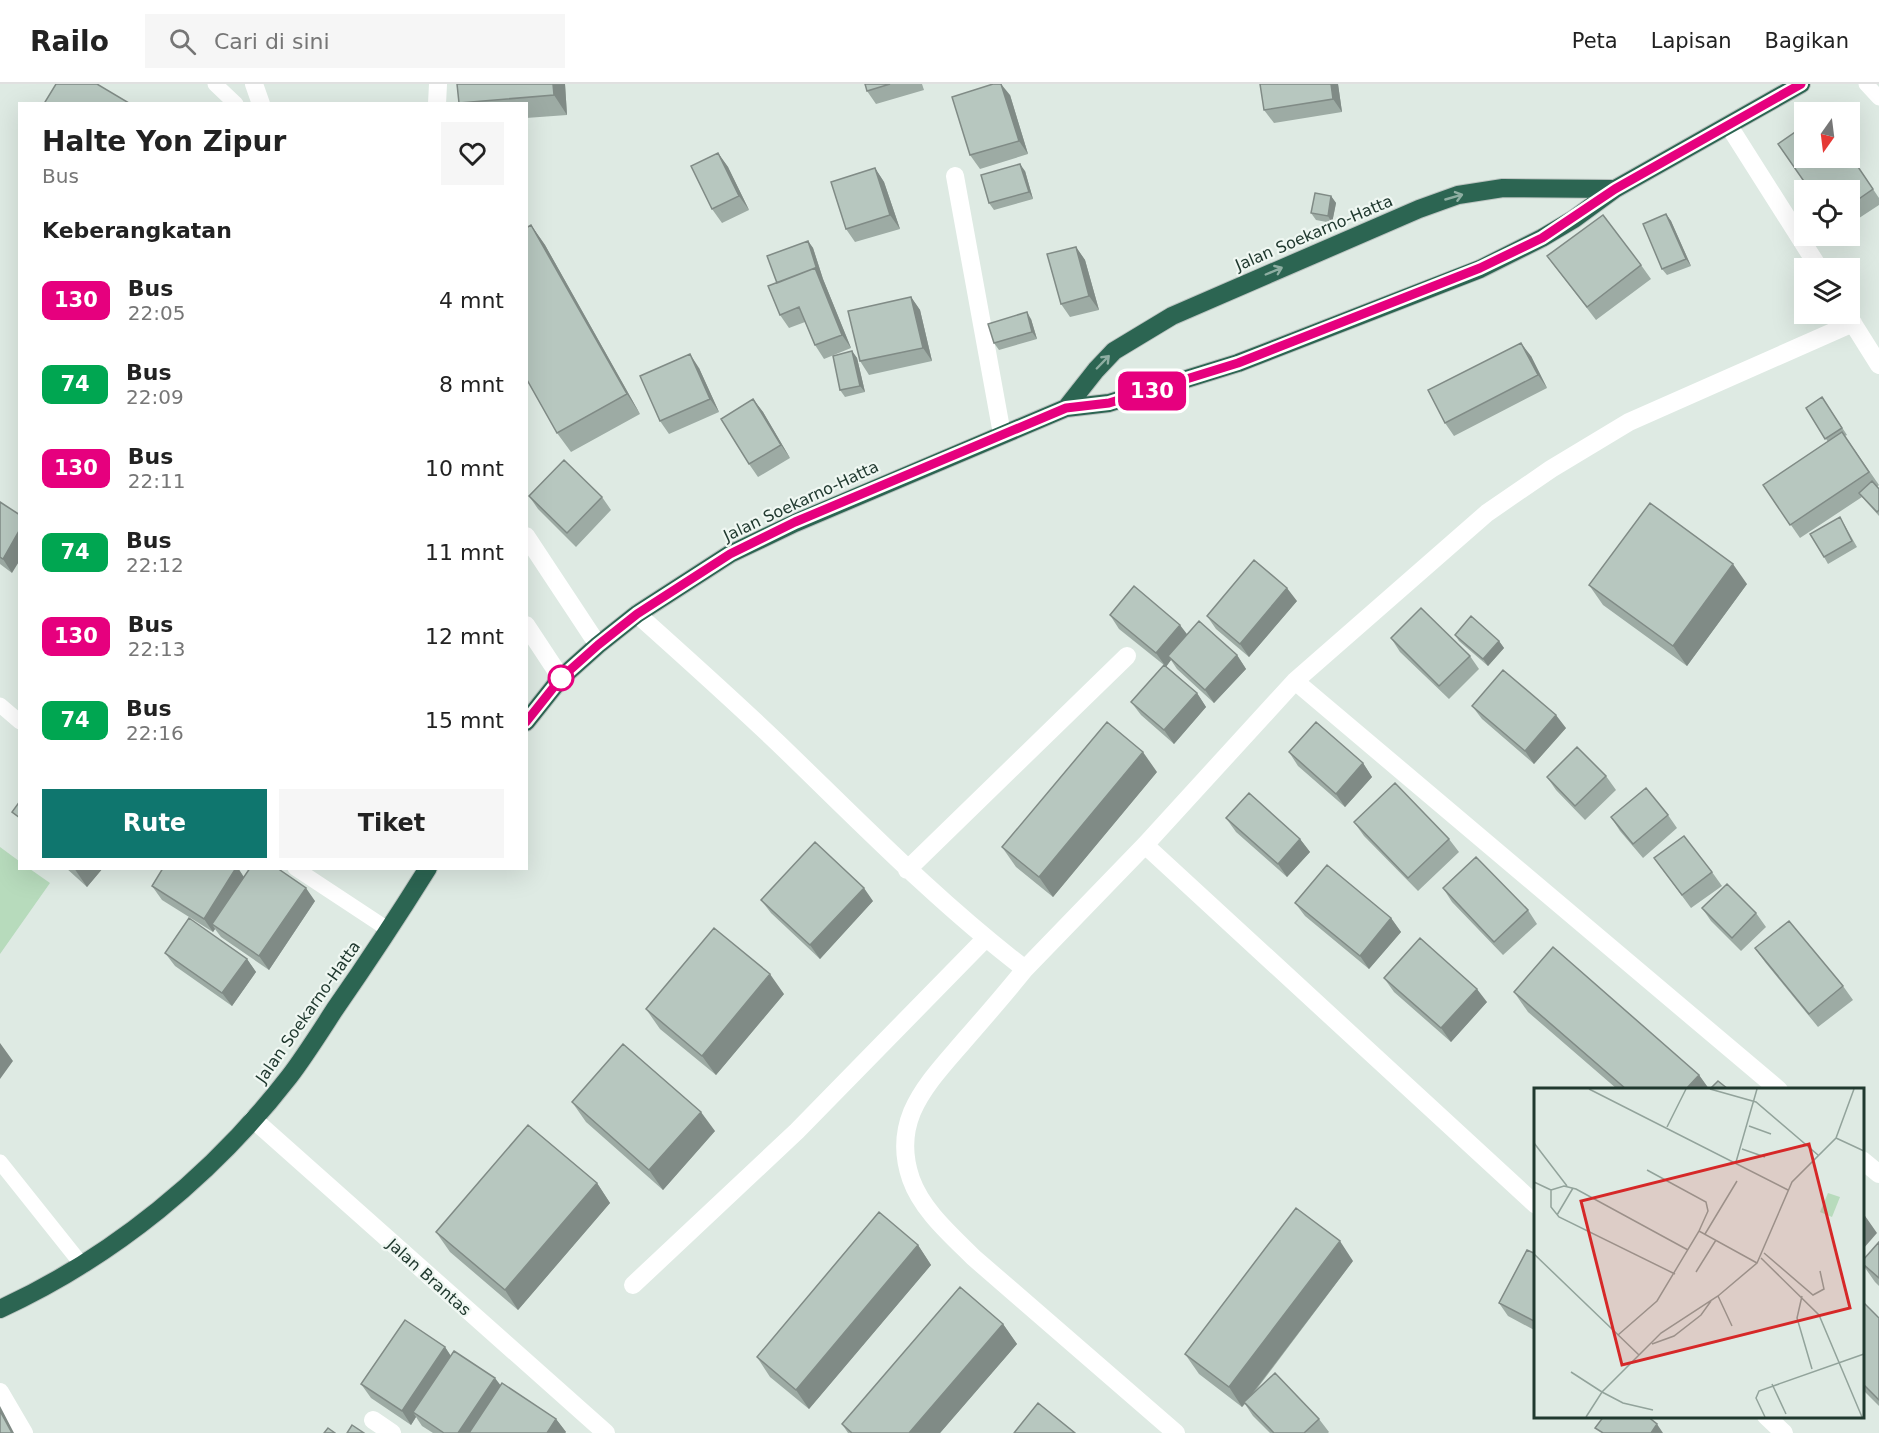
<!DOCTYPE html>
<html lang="id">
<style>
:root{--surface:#fff;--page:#f6f6f6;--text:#222;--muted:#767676;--line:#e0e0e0;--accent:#0f766e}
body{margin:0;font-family:"DejaVu Sans",sans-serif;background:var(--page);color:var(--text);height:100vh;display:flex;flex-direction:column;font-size:22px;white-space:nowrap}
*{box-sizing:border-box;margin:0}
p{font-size:20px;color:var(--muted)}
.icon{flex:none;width:33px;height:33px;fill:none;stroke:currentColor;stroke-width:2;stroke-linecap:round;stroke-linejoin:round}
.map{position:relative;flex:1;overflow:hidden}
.drawer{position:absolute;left:18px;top:18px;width:510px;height:768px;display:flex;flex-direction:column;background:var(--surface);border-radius:0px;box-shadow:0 6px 24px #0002}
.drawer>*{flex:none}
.badge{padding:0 12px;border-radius:9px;font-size:21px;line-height:39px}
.needle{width:39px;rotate:194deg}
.buttons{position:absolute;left:1794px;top:18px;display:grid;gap:12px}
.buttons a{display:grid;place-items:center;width:66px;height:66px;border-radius:0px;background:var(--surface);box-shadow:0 6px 24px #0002;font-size:30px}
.map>.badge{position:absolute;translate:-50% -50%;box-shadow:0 0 0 3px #fff}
h2{padding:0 24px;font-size:22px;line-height:54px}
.round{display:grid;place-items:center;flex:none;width:63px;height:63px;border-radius:0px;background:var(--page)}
.overview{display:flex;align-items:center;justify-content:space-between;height:102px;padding:0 24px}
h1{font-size:28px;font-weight:700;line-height:45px}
.cta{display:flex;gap:12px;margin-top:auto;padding:12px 24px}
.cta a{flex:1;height:69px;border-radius:0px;background:var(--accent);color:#fff;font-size:24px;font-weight:700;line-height:69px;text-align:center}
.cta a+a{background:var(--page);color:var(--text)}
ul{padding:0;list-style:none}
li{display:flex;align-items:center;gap:18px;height:84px;padding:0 24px}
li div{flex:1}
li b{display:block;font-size:22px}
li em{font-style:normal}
li .badge{min-width:66px;font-weight:700;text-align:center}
header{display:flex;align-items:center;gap:36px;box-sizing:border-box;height:84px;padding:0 30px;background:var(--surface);border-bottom:2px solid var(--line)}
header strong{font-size:28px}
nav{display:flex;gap:33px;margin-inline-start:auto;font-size:21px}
.search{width:420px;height:54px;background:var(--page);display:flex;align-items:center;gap:15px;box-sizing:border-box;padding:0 21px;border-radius:0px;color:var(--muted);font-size:22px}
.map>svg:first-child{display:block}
</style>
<header>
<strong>Railo</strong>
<div class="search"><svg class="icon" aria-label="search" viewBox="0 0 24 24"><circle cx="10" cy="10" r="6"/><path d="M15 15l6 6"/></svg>Cari di sini</div>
<nav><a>Peta</a><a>Lapisan</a><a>Bagikan</a></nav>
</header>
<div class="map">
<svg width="1879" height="1349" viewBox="0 0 1879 1349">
<rect width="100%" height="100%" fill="#deeae3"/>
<path fill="#b7dbbc" d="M0,763L19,777L20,784L30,785L50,799L0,870Z"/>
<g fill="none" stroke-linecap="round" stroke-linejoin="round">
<defs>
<path id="highway" d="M1066,324L1096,286L1114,267L1172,232L1419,125L1458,111L1503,104L1615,105
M526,638L561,594L598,561L637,530L730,470L795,439L1066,324L1109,319L1238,279L1480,185L1542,154L1574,135L1615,105L1801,0
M0,1225C113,1173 213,1091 289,993C305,972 320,948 335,925C367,879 398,832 428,784"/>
</defs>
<use href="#highway" stroke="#bcc4c1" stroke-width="20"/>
<path stroke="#fff" stroke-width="15" d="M215,0L236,20
M1866,0L1879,14
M0,621L20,638
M295,784L389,846
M0,1078L83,1182"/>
<path stroke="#fff" stroke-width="18" d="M254,0L261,20
M437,20L438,0
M1729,42L1819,184
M955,92L1002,350
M1847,230L1879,281
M526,452L598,561
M637,530C684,572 732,615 778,659C859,737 936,817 1025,885L1145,761L1295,597L1487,429L1551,385L1629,338L1853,239
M526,541L561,594
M1295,597L1779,1006
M1145,761L1536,1121
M907,786L1127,572
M1025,885C1005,910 984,934 963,958C945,979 923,1002 912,1028C903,1050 903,1072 911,1095C922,1126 950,1150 973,1173L1176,1349
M253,1035L606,1349
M1862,1076L1879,1090
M633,1201L797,1047L985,855
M0,1308L24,1349
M1766,1332L1784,1349
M373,1336L392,1349"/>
<use href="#highway" stroke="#2c6552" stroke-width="18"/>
</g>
<path fill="#9daba4" d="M457,0H565L567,31L526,34V20H459Z
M865,0H922L924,6L876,20L867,7Z
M1338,0L1342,28L1274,39L1264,26Z
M1010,11L1028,70L980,85L970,71Z
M718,69L728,83L749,126L722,139L712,125Z
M1850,71L1879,114V121L1850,140Z
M875,84L884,98L900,145L855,158L846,145Z
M1025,87L1033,115L994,126L989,119Z
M1331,112L1336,119L1332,139L1316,136L1311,129Z
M1666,130L1671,137L1691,182L1667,191L1662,185Z
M531,141L545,161L640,330L571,368L557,349Z
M808,157L813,164L823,195L851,264L824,275L815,261L805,238L789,244L780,231L777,199Z
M1076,163L1085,176L1099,226L1070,233L1061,220Z
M1547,172L1641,181L1651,195L1596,236Z
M911,213L920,226L932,277L869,291L860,277Z
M1031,235L1037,255L999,266L994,259Z
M852,267L857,274L865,308L845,313L840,306Z
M1531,272L1547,304L1454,352L1445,339Z
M699,284L719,328L669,350L660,337Z
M1822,313L1847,351L1845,352L1879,401L1877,403L1879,405V432L1862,413L1800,454L1763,401L1828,358L1806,324Z
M753,315L763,328L790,374L758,393L749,380Z
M529,412L602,413L611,426L576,463L538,425Z
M0,418L12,489L0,480Z
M1844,440L1857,463L1828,480L1824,473Z
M1747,500L1687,582L1603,521L1589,501Z
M1297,517L1249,573L1216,545L1207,532Z
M1110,531L1187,551L1237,571L1246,585L1214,619L1177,585L1171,576L1166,582L1197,609L1206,623L1174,660L1141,631L1131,618L1164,581L1119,545Z
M1455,551L1499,557L1504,564L1488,582L1459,557Z
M1391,554L1470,572L1479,585L1449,615L1400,568Z
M1472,622L1566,644L1534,680L1482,635Z
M1289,668L1363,679L1372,693L1345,723L1298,682Z
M1157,688L1053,813L1016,783L1002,763Z
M1606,692L1616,706L1585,736L1556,706L1547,693Z
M1668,731L1677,744L1643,774L1620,747L1611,733Z
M1226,734L1300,755L1310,768L1287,793L1236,748Z
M1354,738L1449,755L1459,768L1418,807L1364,752Z
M1654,774L1712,788L1722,802L1691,824Z
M66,784H103L87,803Z
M238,784L244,793L315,817L269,886L221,853L215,845L213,848L162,816L152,802Z
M1443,804L1528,826L1537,840L1503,871L1452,818Z
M761,816L873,817L820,875L771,829Z
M1295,819L1391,834L1401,848L1369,885L1305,832Z
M1702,824L1756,829L1766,843L1741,867L1711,837Z
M1755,864L1843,902L1853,916L1818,943L1765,878Z
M165,869L247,875L256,888L232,922L175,882Z
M1384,894L1487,918L1451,958L1394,908Z
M1514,908L1699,991L1709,1005H1617L1528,928Z
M784,910L716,991L660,945L646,925Z
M572,1018L715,1047L663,1106L586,1038Z
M597,1099L610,1119L518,1226L450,1168L436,1148Z
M1879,1158V1202L1875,1198L1863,1181V1176Z
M918,1161L931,1181L809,1325L770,1293L757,1273Z
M1536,1170V1247L1508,1232L1499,1219Z
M1353,1177L1253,1310L1319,1335L1329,1348L1328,1349H1270L1253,1332L1245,1320L1242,1323L1199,1290L1185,1270Z
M1863,1218L1879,1234V1322L1863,1306Z
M1003,1240L1017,1260L940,1349H848L842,1340Z
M445,1263L451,1272L556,1335L566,1348L565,1349H433L422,1342L416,1333L411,1341L371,1314L361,1300Z"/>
<path fill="#808b86" d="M553,0H565L567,31L554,11Z
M1001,0L1010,11L1028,70L1019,57Z
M1331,0H1338L1342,28L1333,15Z
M718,69L728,83L749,126L739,112Z
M1020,80L1025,87L1033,115L1029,108Z
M875,84L884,98L900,145L890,131Z
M1331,112L1336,119L1332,139L1328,132Z
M1666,130L1671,137L1691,182L1686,175Z
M531,141L545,161L640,330L627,310Z
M808,157L813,164L823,195L851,264L842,251L815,184Z
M1076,163L1085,176L1099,226L1089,212Z
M911,213L920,226L932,277L923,264Z
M1027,228L1031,235L1037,255L1032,248Z
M1521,259L1531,272L1547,304L1538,291Z
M852,267L857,274L865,308L860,302Z
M690,270L699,284L719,328L710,315Z
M753,315L763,328L790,374L781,361Z
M20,445V476L12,489L3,475Z
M1733,480L1747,500L1687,582L1673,562Z
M1287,504L1297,517L1249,573L1240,560Z
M1180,541L1190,554L1168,572L1171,576L1166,583L1156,569Z
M1499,557L1504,564L1488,582L1483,575Z
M1237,571L1246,585L1214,619L1205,606Z
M1197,609L1206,623L1174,660L1164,646Z
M1556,631L1566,644L1534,680L1525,667Z
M1143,668L1157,688L1053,813L1039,793Z
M1363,679L1372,693L1345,723L1336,710Z
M1300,755L1310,768L1287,793L1278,780Z
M74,784H103L87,803Z
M236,784H238L246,797L212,840L215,845L213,848L204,835Z
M306,804L315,817L269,886L259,872Z
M864,804L873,817L820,875L810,861Z
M1391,834L1401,848L1369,885L1360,872Z
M247,875L256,888L232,922L222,909Z
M770,890L784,910L716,991L702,972Z
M1477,905L1487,918L1451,958L1441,944Z
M0,959L13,977L0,995Z
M1699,991L1709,1005H1686Z
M701,1028L715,1047L663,1106L649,1086Z
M597,1099L610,1119L518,1226L505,1206Z
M1863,1129L1877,1149L1863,1165Z
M1340,1157L1353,1177L1242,1323L1229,1303Z
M918,1161L931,1181L809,1325L796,1306Z
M1003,1240L1017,1260L940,1349H909Z
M445,1263L454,1277L413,1328L416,1333L411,1341L402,1327Z
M495,1294L505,1307L477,1349H458Z
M0,1322L14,1349H12L0,1327Z
M556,1335L566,1348L565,1349H547Z
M1657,1340L1663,1349H1651Z"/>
<path fill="#b7c7bf" stroke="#808b86" stroke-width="1.5" d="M56,0H97L129,19L48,20L45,18Z
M457,0H553L554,11L459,19Z
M865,0H890L867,7Z
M993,0H1001L1019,57L970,71L952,13Z
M1260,0H1331L1333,15L1264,26Z
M1804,42V74H1850V71L1873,105L1850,121V106H1810L1778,60Z
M718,69L739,112L712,125L691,82Z
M1020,80L1029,108L989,119L981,91Z
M875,84L890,131L846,145L831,98Z
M1315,109L1331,112L1328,132L1311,129Z
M1666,130L1686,175L1662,185L1643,140Z
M1603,131L1641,181L1587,223L1547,172Z
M531,141L627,310L557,349L526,294V144Z
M808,157L818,189L815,184L777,199L767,172Z
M1076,163L1089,212L1061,220L1047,170Z
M815,184L842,251L815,261L799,223L780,231L768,202Z
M911,213L923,264L860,277L848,227Z
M1027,228L1032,248L994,259L988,240Z
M1521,259L1538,291L1445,339L1428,306Z
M852,267L860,302L840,306L833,272Z
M690,270L710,315L660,337L640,292Z
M1822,313L1842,344L1825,355L1806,324Z
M753,315L781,361L749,380L721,335Z
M1842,348L1869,388L1790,441L1763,401Z
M564,376L602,413L567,449L529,412Z
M1872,397L1879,405V426L1877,428L1859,409Z
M0,418L20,431V445L3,475L0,473Z
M1650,419L1733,480L1673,562L1589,501Z
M1840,433L1852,457L1824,473L1810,450Z
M1254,476L1287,504L1240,560L1207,532Z
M1134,502L1180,541L1156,569L1110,531Z
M1421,524L1470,572L1439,602L1391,554Z
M1471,532L1499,557L1483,575L1455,551Z
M1199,537L1237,571L1205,606L1168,572Z
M1164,581L1197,609L1164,646L1131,618Z
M1503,586L1556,631L1525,667L1472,622Z
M1107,638L1143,668L1039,793L1002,763Z
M1316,638L1363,679L1336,710L1289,668Z
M1577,663L1606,692L1575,722L1547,693Z
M1395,699L1449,755L1408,794L1354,738Z
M1646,704L1668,731L1633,760L1611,733Z
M1249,709L1300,755L1278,780L1226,734Z
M20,717V734L12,728Z
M1684,752L1712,788L1682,811L1654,774Z
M815,758L864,804L810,861L761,816Z
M1476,773L1528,826L1494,858L1443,804Z
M1327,781L1391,834L1360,872L1295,819Z
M163,784H236L204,835L152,802Z
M250,784H277L306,804L259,872L212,840Z
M1727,800L1756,829L1732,854L1702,824Z
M189,834L247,875L222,909L165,869Z
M1789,837L1843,902L1809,930L1755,864Z
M714,844L770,890L702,972L646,925Z
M1420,854L1477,905L1441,944L1384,894Z
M1553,863L1699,991L1686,1005H1626L1514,908Z
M623,960L701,1028L649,1086L572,1018Z
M1718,997L1728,1005H1710Z
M528,1041L597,1099L505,1206L436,1148Z
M1296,1124L1340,1157L1229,1303L1185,1270Z
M879,1128L918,1161L796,1306L757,1273Z
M1879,1158V1194L1863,1180V1176Z
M1527,1166L1536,1170V1238L1499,1219Z
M960,1203L1003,1240L909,1349H852L842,1340Z
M1863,1218L1879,1234V1316L1863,1300Z
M405,1236L445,1263L402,1327L361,1300Z
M454,1267L495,1294L458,1349H444L413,1328Z
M1275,1289L1319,1335L1304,1349H1274L1244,1318Z
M502,1299L556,1335L547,1349H469Z
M1038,1319L1075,1349H1014Z
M0,1327L12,1349H0Z
M1604,1332H1647L1657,1340L1651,1349H1603L1595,1344Z
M352,1341L364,1349H347Z
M328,1344L335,1349H324Z"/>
<defs><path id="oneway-shaft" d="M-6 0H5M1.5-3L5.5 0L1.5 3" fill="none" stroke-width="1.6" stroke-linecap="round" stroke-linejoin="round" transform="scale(1.5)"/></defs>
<g stroke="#8eaea2">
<use href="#oneway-shaft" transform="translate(1454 113) rotate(-16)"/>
<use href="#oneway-shaft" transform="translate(1274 187) rotate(-23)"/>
<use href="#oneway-shaft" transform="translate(1103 278) rotate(-46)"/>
</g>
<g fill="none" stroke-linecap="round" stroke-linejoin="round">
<defs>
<path id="line" d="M526,638L561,594L598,561L637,530L730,470L795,438L1066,324L1109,319L1238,279L1480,184L1542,154L1615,105L1801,0"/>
</defs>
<use href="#line" stroke="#fff" stroke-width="14"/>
<use href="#line" stroke="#e6007e" stroke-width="9"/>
</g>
<circle fill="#fff" stroke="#e6007e" stroke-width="3" cx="561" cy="594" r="12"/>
<g text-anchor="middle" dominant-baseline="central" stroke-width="4.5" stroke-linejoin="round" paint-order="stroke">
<g font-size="16" fill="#20392f" stroke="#eff7f2">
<text transform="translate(1314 149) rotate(-23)">Jalan Soekarno-Hatta</text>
<text transform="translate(801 417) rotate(-25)">Jalan Soekarno-Hatta</text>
<text transform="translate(308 928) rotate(-55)">Jalan Soekarno-Hatta</text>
<text transform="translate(429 1193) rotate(42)">Jalan Brantas</text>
</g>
</g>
<g transform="translate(1534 1004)">
<rect width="330" height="330" fill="#deeae3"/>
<path d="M294,105L306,109L298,129L286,124Z" fill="#b7dbbc"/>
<path fill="none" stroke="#92a39b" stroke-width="1.5" d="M55,1L254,102M176,1L222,14L284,67M215,38L237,46M133,39L152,1M302,50L330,63M0,55L33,98M208,61L231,69M202,74L223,1M113,82L172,114L174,123L165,143M0,94L17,102M17,102V119L25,129L141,186M17,102L30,98L42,101L154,162M23,127L39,100M171,146L203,93M230,165L279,207L290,201L286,183M0,166L105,267M227,170L285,227L328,329M162,184L182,152M184,208L198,238M268,208L263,230L278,281M84,247L123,213L165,143L223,175M118,256L140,248L167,227L177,213M37,284L68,304M238,296L252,326M68,304L89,315L119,322M52,329L68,304L127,245L184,208L223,175L258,94L302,50L320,1M231,329L222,310L225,303L330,266"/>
<path fill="#d62828" fill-opacity="0.15" stroke="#d62828" stroke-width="3" d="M275,56L316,220L88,277L47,113Z"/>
<rect width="330" height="330" fill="none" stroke="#20392f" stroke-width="3"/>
</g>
</svg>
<div class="buttons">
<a><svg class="needle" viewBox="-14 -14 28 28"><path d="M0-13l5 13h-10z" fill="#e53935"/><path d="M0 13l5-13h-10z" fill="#767676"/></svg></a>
<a><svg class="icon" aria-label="locate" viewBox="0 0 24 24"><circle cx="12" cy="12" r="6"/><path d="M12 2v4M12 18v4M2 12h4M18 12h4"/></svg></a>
<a><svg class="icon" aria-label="layers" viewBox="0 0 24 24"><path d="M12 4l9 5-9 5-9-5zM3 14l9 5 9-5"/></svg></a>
</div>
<b class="badge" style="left:1152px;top:307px;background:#e6007e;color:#fff">130</b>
<section class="drawer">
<div class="overview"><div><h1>Halte Yon Zipur</h1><p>Bus</p></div><a class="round"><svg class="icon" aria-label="heart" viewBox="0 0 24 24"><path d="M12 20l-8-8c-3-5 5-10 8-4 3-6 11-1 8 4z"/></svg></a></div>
<h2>Keberangkatan</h2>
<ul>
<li><span class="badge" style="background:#e6007e;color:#fff">130</span><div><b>Bus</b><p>22:05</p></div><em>4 mnt</em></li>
<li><span class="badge" style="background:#00a651;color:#fff">74</span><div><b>Bus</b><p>22:09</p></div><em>8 mnt</em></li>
<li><span class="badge" style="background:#e6007e;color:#fff">130</span><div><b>Bus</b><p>22:11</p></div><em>10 mnt</em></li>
<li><span class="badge" style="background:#00a651;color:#fff">74</span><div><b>Bus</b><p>22:12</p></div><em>11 mnt</em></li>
<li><span class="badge" style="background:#e6007e;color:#fff">130</span><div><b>Bus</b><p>22:13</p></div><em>12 mnt</em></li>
<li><span class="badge" style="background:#00a651;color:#fff">74</span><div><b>Bus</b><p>22:16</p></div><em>15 mnt</em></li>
</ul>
<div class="cta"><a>Rute</a><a>Tiket</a></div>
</section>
</div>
